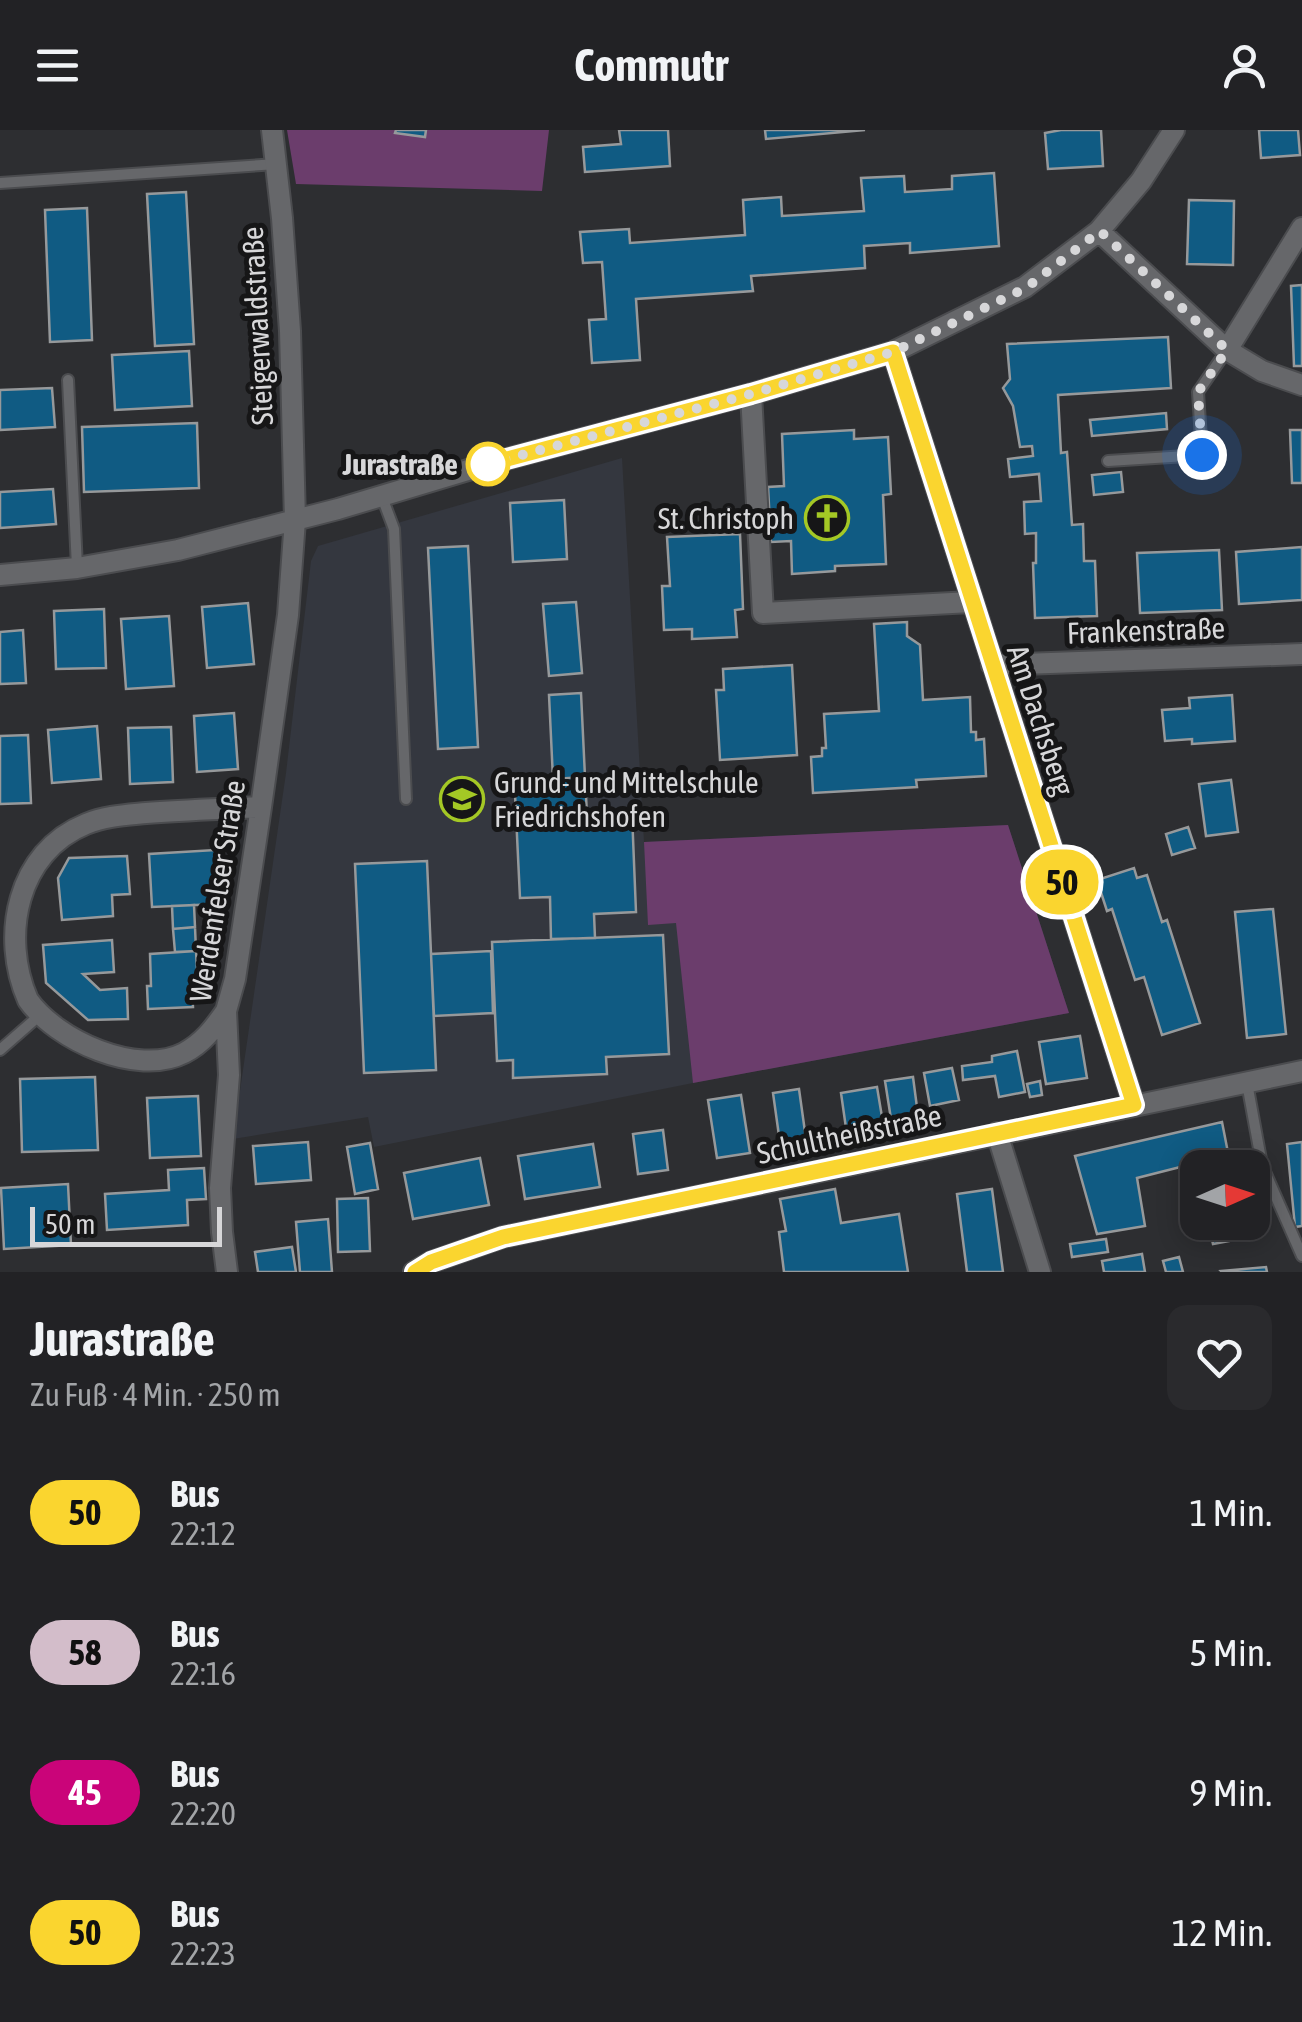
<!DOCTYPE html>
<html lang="de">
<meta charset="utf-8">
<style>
:root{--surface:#222225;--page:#2a2a2d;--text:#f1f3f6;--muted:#a2a4a7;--line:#3f3f42}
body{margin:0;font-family:"Asap Condensed",sans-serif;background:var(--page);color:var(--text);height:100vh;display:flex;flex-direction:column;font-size:38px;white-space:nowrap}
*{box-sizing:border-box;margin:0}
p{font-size:32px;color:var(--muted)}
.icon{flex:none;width:55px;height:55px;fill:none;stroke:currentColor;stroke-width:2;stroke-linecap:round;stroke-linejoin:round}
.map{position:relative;height:1142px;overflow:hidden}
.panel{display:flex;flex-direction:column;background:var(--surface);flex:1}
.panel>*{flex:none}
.badge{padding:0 20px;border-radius:32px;font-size:35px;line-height:65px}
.needle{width:65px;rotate:87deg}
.buttons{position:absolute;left:1180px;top:1020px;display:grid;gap:20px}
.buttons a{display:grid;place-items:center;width:90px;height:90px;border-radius:20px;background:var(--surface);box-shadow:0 5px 25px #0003,0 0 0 2px var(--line);font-size:50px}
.scale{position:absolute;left:30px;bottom:25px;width:192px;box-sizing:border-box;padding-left:10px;border:5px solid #d7d7d9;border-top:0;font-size:28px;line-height:35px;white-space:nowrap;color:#d7d7d9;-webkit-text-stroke:8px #161617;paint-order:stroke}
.you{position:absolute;width:50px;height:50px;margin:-25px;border:8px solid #fff;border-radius:50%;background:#1a73e8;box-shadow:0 0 0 15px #1a73e833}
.map>.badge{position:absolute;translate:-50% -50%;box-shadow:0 0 0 5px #fff}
.round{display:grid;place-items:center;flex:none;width:105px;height:105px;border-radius:20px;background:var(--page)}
.overview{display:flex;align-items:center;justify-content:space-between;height:170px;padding:0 30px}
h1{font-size:48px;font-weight:700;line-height:75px}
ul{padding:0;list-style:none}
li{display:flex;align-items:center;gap:30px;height:140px;padding:0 30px}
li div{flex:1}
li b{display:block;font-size:38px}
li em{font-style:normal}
li .badge{min-width:110px;font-weight:700;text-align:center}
header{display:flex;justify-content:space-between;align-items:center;height:130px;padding:0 30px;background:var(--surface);font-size:45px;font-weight:700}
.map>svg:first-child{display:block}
</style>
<header><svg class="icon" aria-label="menu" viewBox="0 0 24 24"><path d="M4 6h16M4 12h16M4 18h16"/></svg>Commutr<svg class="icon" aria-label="person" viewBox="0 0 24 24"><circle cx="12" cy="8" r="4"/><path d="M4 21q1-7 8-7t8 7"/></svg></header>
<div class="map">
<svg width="1302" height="1142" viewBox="0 0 1302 1142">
<rect width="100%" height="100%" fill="#2d2e31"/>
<path fill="#34373f" d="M622,328L644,712L1008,695L1069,883L693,953L374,1017L368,987L233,1009L286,643L311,431L318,416Z"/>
<path fill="#6b3d6c" d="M287,0H549L542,61L296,54Z
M1008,695L1069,883L693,953L676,793L648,795L644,712Z"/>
<path fill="#105b83" stroke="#96999b" stroke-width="2.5" d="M396,0H426L425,7L395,3Z
M619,0H668L670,36L585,42L583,17L621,14Z
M765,0H865L766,9Z
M1061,0H1101L1103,36L1048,39L1045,3Z
M1259,0H1298L1300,25L1261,28Z
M994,43L999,116L910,123V113L864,116L865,138L751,146L753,161L636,169L640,230L592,233L589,190L606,189L602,132L583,133L580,102L629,99L630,113L745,105L743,70L781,67L782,86L864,81L861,48L904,46L905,62L952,59V46Z
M186,62L194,214L155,216L147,64Z
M1189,70L1234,71L1233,135L1187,134Z
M87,78L92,210L50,212L45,80Z
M1302,155V236H1294L1291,156Z
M1168,207L1171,258L1058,265L1061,323L1067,322L1072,395L1083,394L1084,431H1095L1097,486L1035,488L1033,433H1036V403L1025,404L1024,372L1041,371L1039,344L1010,347L1008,329L1033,326L1032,316L1020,317L1013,276L1003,258L1010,249L1007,214Z
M189,221L192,276L115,280L112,225Z
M52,258L55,297L0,300V260Z
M1166,283L1167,299L1092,306L1090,290Z
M197,293L199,358L84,362L82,297Z
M854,300V309L888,307L891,364L883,365L886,434L835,436V441L792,444L791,411L771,412L768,357L784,356L782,304Z
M1290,300H1302V353H1292Z
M1121,342L1123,362L1094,365L1092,345Z
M53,359L56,394L0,398V362Z
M564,370L567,429L513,432L510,373Z
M740,404L743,479L735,480L737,507L692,509V499L664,500L662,456H670L667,407Z
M468,416L478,617L438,619L428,418Z
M1302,417V470L1239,474L1236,422Z
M1219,420L1222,480L1140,483L1137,423Z
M576,472L582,543L549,546L543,474Z
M248,473L254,534L207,538L202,477Z
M104,479L106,538L56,539L54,481Z
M169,486L174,556L126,559L121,489Z
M907,492V506L920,515L923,570L970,567L971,602H976V610L984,609L986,646L916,650L917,657L813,663L811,627L822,626V618H826L824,584L879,581L874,494Z
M23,500L26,553L0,554V502Z
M792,535L797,625L720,630L716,560H724L723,539Z
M581,563L585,647L553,649L549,565Z
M1232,565L1235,611L1192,614V609L1165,611L1162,580L1190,578L1189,568Z
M234,583L238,639L197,642L194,586Z
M97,596L101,649L52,653L48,600Z
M171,597L173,652L130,654L128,598Z
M28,605L31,673L0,674V606Z
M585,647L587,685L632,683L636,782L594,784L595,808L551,809L550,767L520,768L515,664L553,663V649Z
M1231,650L1238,702L1206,706L1199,654Z
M1188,697L1195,718L1172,725L1166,704Z
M215,720L218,774L152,777L149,724Z
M127,726L130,764L112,765L113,786L62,790L58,748L69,728Z
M427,731L436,940L364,943L355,734Z
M1134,738L1137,748L1147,745L1162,792L1167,790L1200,893L1162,905L1144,847L1135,850L1112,779L1107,781L1097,750Z
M194,775L195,797L173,799L172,776Z
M1273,779L1286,904L1247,908L1235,782Z
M195,797L196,821L175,822L173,799Z
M663,805L669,924L606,927L607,944L513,948V930L497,931L492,812Z
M112,810L114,842L83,844L100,860L127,858L128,889L88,890L46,853L43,815Z
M196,821L198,858H192L193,877L148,879L147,856H151L150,824Z
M491,821L493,883L434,886L431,824Z
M1080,906L1087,948L1046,954L1039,912Z
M1017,921L1025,962L999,967L995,946L963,950L962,936L992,932V926Z
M952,938L959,970L930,976L924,943Z
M95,947L98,1020L22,1022L20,949Z
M913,947L918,985L891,989L885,951Z
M1040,951L1042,965L1030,967L1027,954Z
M877,957L883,993L846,998L841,963Z
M799,959L806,1009L780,1013L773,963Z
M741,965L750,1023L717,1028L708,970Z
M198,966L201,1026L150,1028L147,968Z
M1222,992L1231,1038H1198L1196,1033L1137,1048L1145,1096L1097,1104L1075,1026Z
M663,1000L668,1040L638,1044L633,1004Z
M308,1012L311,1050L256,1054L253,1016Z
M1302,1012V1096L1295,1097L1287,1014Z
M370,1013L378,1059L355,1064L347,1017Z
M593,1014L600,1057L525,1069L518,1026Z
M480,1028L489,1075L413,1089L404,1043Z
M204,1038L206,1069L187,1070L188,1095L107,1100L105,1064L169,1060L168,1040Z
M68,1054L71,1115L4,1119L1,1058Z
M835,1059L841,1093L899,1084L908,1142H784L779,1102L786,1101L780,1069Z
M992,1059L1003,1142H967L957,1064Z
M368,1068L370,1121L338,1122L337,1069Z
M328,1089L332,1142H300L296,1092Z
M1208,1092H1242L1245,1108L1213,1114Z
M1106,1109L1108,1122L1072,1127L1070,1114Z
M292,1117L296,1142H258L255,1122Z
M1142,1124L1145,1142H1104L1102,1131Z
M1179,1127L1183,1142H1166L1163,1131Z
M1266,1137L1267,1142H1222L1221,1141Z"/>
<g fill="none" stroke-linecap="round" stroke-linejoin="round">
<defs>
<path id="lane" d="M0,53L277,34
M68,250L77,437
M1108,331L1202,325L1198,262L1227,220
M382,367L394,399L406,669
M0,920L40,885
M1247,953L1262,1035L1302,1126"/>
<path id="street" d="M1099,101L1227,220L1262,241L1302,255
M1227,220L1302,98
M893,222L1134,975
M751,264L763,483L971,472
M0,445L77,438L178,420L338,379L488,334L751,264L893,222L1025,157L1099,101L1141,51L1174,0
M992,535L1302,524
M226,881C214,898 203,913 184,923C137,947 56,910 28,870C0,806 17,722 86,694C105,686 126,685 146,683C184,680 222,679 261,677
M997,1003L1040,1142
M227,1142L222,1102L220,1058L229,945L226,881L235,849L261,677L288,485L295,390L290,201L282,88L272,0
M414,1142L431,1132L503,1107L1302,941"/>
</defs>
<use href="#lane" stroke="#4b4c4f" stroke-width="14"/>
<use href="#street" stroke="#4b4c4f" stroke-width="24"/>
<use href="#lane" stroke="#66676a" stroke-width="10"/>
<use href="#street" stroke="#66676a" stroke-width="20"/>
</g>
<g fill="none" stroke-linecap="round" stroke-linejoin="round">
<defs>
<path id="line" d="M415,1142L431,1132L503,1107L1134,975L893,222L751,264L488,334"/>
</defs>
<use href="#line" stroke="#fff" stroke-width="22"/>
<use href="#line" stroke="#fad52f" stroke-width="15"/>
<path stroke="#d7d7d9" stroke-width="10" stroke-dasharray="0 18" d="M488,334L751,264L893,222L1026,158L1100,101L1227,220L1198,262L1202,325"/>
</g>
<defs>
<symbol id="church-ring" viewBox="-11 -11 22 22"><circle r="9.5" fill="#161617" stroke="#a4c825" stroke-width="1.5"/><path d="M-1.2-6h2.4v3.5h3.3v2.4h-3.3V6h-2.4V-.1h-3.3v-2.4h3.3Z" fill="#a4c825"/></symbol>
<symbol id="school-ring" viewBox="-11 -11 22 22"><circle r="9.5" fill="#161617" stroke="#a4c825" stroke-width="1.5"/><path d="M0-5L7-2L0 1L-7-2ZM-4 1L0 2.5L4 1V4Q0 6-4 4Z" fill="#a4c825"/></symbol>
</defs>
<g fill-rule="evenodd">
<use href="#church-ring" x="802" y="363" width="50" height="50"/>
<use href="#school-ring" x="437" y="644" width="50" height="50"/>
</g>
<circle fill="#fff" stroke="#fad52f" stroke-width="5" cx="488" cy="334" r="20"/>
<g text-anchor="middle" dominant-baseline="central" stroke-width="10" stroke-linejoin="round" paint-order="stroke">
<g font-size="30" fill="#d7d7d9" stroke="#161617">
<text transform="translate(257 196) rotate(-93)">Steigerwaldstraße</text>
<text transform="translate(1146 500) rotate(-2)">Frankenstraße</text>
<text transform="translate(1041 590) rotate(72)">Am Dachsberg</text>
<text transform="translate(217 761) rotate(-81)">Werdenfelser Straße</text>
<text transform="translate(849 1004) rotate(-12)">Schultheißstraße</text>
</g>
<g font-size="30" font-weight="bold" fill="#d7d7d9" stroke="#161617" text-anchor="end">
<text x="458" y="334">Jurastraße</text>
</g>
<g font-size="30" fill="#d7d7d9" stroke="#161617" text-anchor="end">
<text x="794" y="388">St. Christoph</text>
<text x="494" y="652" text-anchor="start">Grund- und Mittelschule<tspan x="494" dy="34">Friedrichshofen</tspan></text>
</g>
</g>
</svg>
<div class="buttons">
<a><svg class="needle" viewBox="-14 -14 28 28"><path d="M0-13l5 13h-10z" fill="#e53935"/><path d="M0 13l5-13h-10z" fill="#a2a4a7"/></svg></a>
</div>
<div class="scale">50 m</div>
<div class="you" style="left:1202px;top:325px"></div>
<b class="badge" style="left:1062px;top:752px;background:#fad52f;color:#111">50</b>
</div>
<section class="panel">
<div class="overview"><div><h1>Jurastraße</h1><p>Zu Fuß · 4 Min. · 250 m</p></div><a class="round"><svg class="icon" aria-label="heart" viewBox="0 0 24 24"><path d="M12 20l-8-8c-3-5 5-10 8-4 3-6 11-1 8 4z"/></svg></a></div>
<ul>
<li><span class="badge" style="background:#fad52f;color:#111">50</span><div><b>Bus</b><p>22:12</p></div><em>1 Min.</em></li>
<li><span class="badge" style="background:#d3bdca;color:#111">58</span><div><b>Bus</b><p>22:16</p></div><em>5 Min.</em></li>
<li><span class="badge" style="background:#ca0479;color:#fff">45</span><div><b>Bus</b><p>22:20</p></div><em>9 Min.</em></li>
<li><span class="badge" style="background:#fad52f;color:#111">50</span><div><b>Bus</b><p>22:23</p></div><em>12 Min.</em></li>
</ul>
</section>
